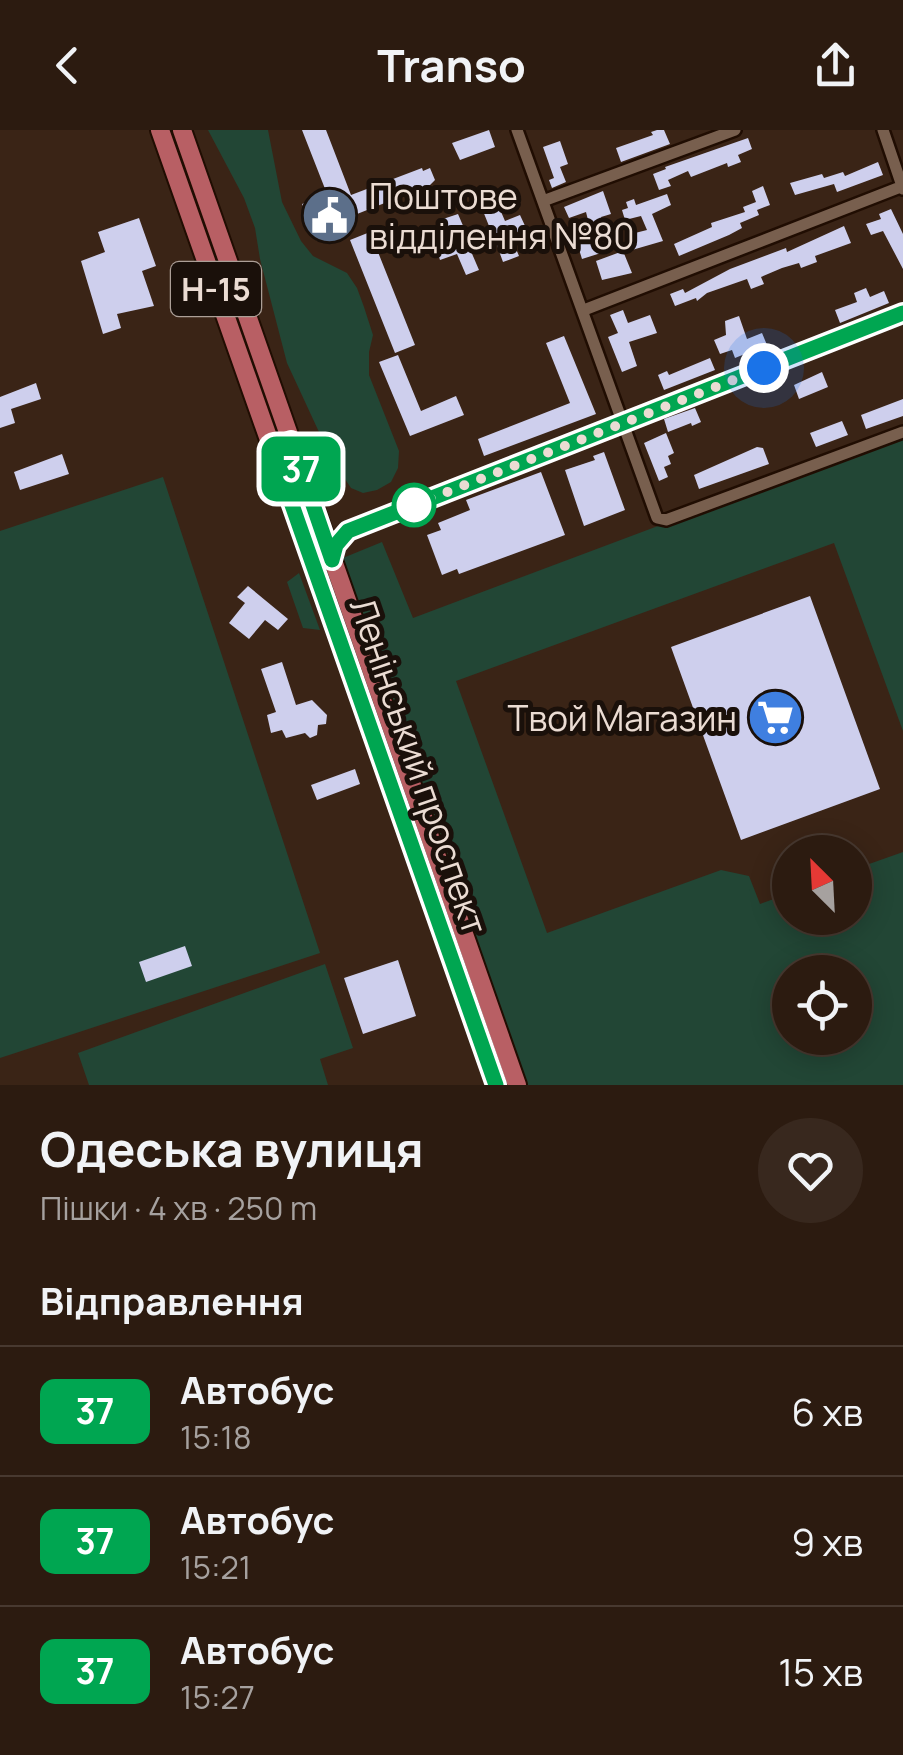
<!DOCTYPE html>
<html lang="uk">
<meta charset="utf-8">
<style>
:root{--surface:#2c1b10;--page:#38281e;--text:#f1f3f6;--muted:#a6a19f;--line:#483930}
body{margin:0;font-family:Manrope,sans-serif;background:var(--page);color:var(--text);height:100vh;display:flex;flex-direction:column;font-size:38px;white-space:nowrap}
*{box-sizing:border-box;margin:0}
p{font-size:32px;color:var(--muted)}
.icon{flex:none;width:55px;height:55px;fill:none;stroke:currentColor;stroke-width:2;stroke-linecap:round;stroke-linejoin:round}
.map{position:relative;height:955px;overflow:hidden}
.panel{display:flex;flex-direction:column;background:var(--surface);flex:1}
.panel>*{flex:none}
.badge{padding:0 20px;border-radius:15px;font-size:35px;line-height:65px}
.needle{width:65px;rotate:336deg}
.fabs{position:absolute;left:772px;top:705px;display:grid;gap:20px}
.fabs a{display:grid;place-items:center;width:100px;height:100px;border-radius:50%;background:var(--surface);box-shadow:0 5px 25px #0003,0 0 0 2px var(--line);font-size:50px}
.you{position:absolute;width:50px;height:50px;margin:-25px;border:8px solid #fff;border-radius:50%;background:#1a73e8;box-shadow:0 0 0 15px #1a73e833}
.map>.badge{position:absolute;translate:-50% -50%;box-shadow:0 0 0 5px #fff}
h2{padding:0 40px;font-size:38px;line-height:90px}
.round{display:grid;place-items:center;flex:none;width:105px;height:105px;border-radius:52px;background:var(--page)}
.overview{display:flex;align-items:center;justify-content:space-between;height:170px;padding:0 40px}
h1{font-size:48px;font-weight:700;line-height:75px}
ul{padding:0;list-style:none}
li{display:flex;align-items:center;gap:30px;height:130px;padding:0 40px;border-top:2px solid var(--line)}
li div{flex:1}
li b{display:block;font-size:38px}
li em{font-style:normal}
li .badge{min-width:110px;font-weight:700;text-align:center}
header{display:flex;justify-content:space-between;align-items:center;height:130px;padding:0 40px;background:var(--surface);font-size:45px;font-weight:700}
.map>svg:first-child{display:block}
</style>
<header><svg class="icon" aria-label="back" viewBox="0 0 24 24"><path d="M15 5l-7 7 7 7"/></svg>Transo<svg class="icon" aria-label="share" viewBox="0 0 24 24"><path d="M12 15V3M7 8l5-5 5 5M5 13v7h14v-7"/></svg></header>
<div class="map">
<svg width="903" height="955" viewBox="0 0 903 955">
<rect width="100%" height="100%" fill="#3a2416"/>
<path fill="#224635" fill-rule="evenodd" d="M208,0H268L282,72L301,111L313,126L347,143L357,158L364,177L373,205L369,222V245L399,321L398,338L391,352L377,360L363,363L351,358L331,328L300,261L287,233L260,129L255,98L244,68Z
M903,304V601L834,413L456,551L547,803L721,740L749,746L760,774L790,763V788H855V739L903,722V955H526L338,430L382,412L413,488ZM790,842H855V908H790Z
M163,347L320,823L0,928V401Z
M299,443L320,500L303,498L287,452Z
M325,834L353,918L320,929L328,955H89L78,923Z"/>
<path fill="#cecfed" d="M302,0H326L351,65L422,38L423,41L430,38L435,50L430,55L342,90L324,100L326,107L317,111L302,74L313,70L315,75L329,69Z
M489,0L495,17L460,30L452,13Z
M657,0H664L670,14L621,32L616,18L653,5L651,2Z
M748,8L752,19L738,25L741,32L728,37L727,33L691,47L688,41L668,50L671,56L659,60L653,44L666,39L665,37Z
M560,11L568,34L560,37L566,52L552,58L549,50L554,48L543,17Z
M878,32L883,45L837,62L834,54L795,65L790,53L822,44L824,48L843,42L845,46Z
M763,56L770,75L757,80L759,85L740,93L742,98L729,105L679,126L674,114L712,97L711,93L745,82L743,77L756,72L752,61Z
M603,61L611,84L601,87L607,106L596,109L601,123L582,129L574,103L590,98L586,82L569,88L564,77Z
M667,64L671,75L652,84L663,111L632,120L627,105L647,100L641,86L625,90L622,80L628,78L626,72L634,69L636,75Z
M496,70L505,91L520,85L526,98L510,105L519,126L503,132L495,110L470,119L479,140L466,145L457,124L440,130L436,117L453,110L443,89L458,84L467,105L489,96L481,76Z
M891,79L903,104V139L883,101L871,105L866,94L881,89L879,84Z
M139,88L156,136L142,141L154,176L117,184L121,198L103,204L81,131L105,122L98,102Z
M844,96L851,113L815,126L817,132L801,138L799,133L782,138L761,147L764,154L751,159L747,149L707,163L697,171L696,168L675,176L670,164L683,159L685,163L730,139L786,118L787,122Z
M370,102L415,215L395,223L350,110Z
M623,121L632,143L602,150L596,131Z
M866,158L870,167L884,161L889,173L840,193L835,180L857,172L854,163Z
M623,180L628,193L650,185L657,203L629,212L637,236L622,242L608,207L618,203L610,185Z
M739,186L747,209L762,203L767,215L735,228L732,220L720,224L714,210L726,205L725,191Z
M564,206L596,284L484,326L478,309L570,273L546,213Z
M398,225L421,281L456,266L464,285L410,306L379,232Z
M710,228L715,240L664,260L658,245L667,241L669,245Z
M822,242L828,257L799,269L794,255Z
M36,253L41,269L11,279L15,293L0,298V267Z
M903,269V286L866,299L861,285Z
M695,278L701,292L692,296L691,293L668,302L664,289Z
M842,291L848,305L816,317L810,303Z
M666,303L674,323L668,326L671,334L664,337L668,347L659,351L644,313Z
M757,317L763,318L769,334L699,359L694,345Z
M604,322L625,380L584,396L565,340L595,330L593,326Z
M62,324L69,344L20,360L14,342Z
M541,342L565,405L459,444L457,439L442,445L427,405L441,400L438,393L470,380L466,370Z
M248,456L288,489L278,500L265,490L249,509L229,493L245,473L237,467Z
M810,466L880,659L741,710L671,517Z
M282,532L296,575L312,570L327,585L326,594L318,595L317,605L310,608L305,603L286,608L282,600L271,603L267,585L276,582L261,539Z
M355,639L360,654L317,670L311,655Z
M185,816L192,836L146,852L139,832Z
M398,830L416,886L363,904L344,848Z"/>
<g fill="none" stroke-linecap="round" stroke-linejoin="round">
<defs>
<path id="street" d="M517,0L657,388L666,390L903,302
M883,0L903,59
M543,71L735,0
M584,180L903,56"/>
<path id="secondary" d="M332,430L336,415L348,401L903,183"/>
<path id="primary" d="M160,0L496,955
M182,0L517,955"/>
</defs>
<use href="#street" stroke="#200d02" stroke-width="16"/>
<use href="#secondary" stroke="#200d02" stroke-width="20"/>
<use href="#primary" stroke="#200d02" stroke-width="22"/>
<use href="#street" stroke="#785f4e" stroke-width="11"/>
<use href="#secondary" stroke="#985f59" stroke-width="15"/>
<use href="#primary" stroke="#b85f64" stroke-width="18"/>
</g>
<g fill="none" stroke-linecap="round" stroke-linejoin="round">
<defs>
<path id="line" d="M496,955L272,318L291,311L332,430L336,415L348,401L903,183"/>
</defs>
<use href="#line" stroke="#fff" stroke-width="22"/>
<use href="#line" stroke="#00a651" stroke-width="15"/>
<path stroke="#ebdcd3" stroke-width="10" stroke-dasharray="0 18" d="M414,375L764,238"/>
</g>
<defs>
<symbol id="civic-disc" viewBox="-11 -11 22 22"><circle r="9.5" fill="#5c6f8a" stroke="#1a100a"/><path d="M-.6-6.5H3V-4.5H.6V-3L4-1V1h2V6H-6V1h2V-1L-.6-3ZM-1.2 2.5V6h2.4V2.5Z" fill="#fff"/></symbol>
<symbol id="supermarket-disc" viewBox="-11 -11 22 22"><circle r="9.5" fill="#3f7fe0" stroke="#1a100a"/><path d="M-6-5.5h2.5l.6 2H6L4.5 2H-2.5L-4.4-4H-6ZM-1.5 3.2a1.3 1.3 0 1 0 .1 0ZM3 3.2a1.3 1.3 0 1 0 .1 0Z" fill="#fff"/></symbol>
</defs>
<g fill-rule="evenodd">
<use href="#civic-disc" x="298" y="54" width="63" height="63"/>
<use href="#supermarket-disc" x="744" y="556" width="63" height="63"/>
</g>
<circle fill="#fff" stroke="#00a651" stroke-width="5" cx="414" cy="375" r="20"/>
<g text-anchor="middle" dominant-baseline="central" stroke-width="10" stroke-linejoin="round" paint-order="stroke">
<rect fill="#1a100a" stroke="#ac9f97" stroke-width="2.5" x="171" y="132" width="90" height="54" rx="8"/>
<g font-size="32" font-weight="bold" fill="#ebdcd3">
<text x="216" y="159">Н-15</text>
</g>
<g font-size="35" fill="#ebdcd3" stroke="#1a100a" text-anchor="start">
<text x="369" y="66">Поштове<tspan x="369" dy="40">відділення №80</tspan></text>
<text x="737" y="588" text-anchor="end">Твой Магазин</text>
</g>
<g font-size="35" fill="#ebdcd3" stroke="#1a100a">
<text transform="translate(419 636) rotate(71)">Ленінський проспект</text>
</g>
</g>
</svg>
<div class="fabs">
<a><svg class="needle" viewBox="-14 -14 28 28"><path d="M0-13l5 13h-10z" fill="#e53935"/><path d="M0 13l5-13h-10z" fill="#a6a19f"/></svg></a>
<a><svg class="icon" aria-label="locate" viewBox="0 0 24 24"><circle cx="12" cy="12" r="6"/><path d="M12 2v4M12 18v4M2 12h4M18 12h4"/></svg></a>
</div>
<div class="you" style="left:764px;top:238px"></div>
<b class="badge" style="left:301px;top:339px;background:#00a651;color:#fff">37</b>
</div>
<section class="panel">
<div class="overview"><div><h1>Одеська вулиця</h1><p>Пішки · 4 хв · 250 m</p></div><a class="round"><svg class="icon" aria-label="heart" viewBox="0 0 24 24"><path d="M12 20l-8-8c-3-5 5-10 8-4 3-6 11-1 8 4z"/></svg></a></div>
<h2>Відправлення</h2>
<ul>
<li><span class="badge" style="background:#00a651;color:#fff">37</span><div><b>Автобус</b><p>15:18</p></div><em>6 хв</em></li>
<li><span class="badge" style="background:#00a651;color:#fff">37</span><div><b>Автобус</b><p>15:21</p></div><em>9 хв</em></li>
<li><span class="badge" style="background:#00a651;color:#fff">37</span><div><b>Автобус</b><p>15:27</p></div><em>15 хв</em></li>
</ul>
</section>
